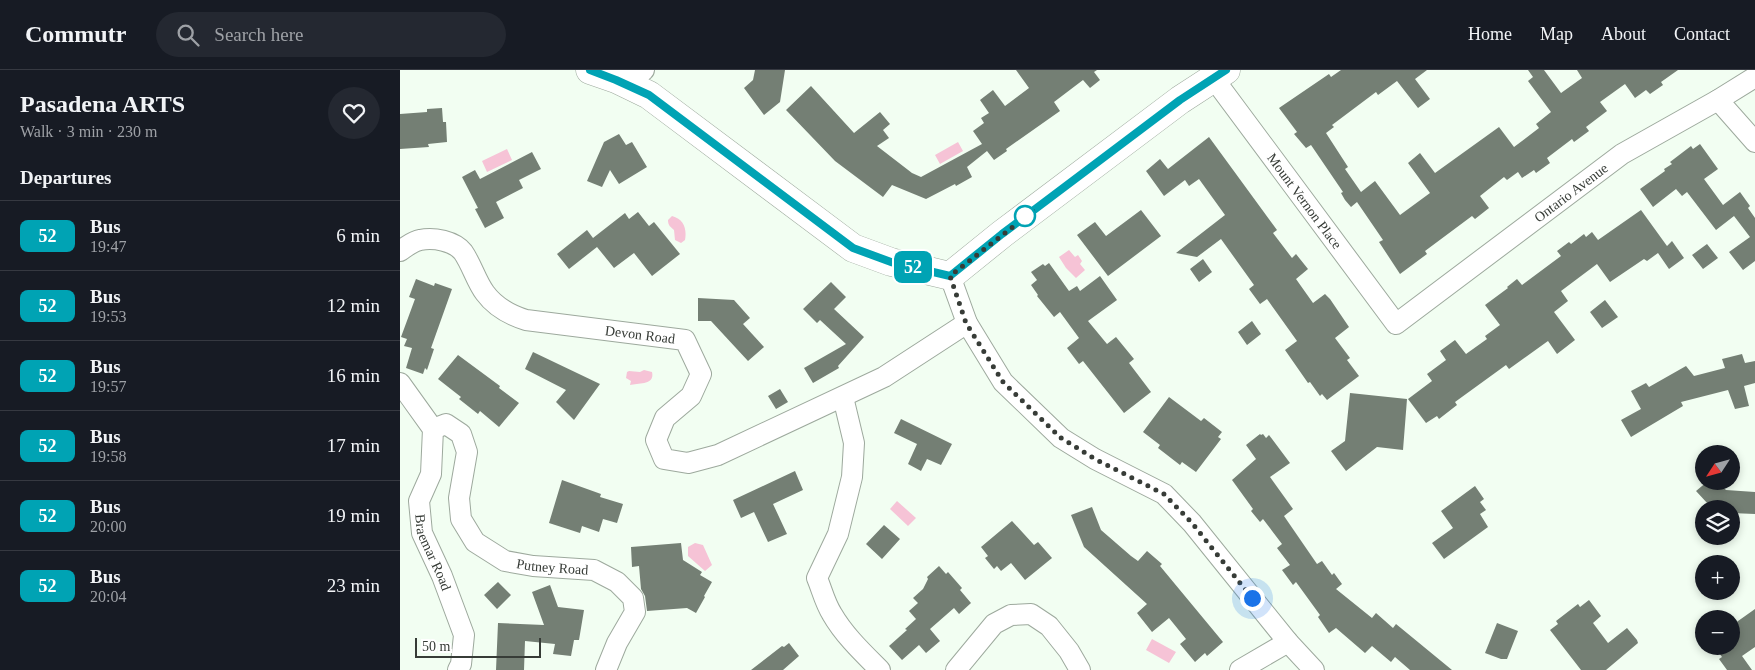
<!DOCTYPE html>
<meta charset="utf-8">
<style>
:root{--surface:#171b24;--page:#242831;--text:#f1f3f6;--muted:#9ea1a6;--line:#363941}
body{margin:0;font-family:"Times New Roman",serif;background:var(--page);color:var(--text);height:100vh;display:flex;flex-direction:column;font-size:19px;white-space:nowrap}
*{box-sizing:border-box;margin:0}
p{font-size:16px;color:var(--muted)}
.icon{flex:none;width:28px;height:28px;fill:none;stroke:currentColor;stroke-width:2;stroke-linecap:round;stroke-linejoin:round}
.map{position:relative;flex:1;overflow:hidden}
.sheet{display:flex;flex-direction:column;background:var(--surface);width:400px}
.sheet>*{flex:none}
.badge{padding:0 10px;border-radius:8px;font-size:18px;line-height:32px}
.needle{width:32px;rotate:234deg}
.buttons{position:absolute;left:1295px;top:375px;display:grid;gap:10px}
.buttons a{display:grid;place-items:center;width:45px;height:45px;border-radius:50%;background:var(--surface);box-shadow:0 2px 8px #0003;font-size:25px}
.scale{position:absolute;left:15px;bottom:12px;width:126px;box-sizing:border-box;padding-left:5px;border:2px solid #373c37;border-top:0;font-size:14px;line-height:18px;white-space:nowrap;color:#373c37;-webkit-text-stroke:4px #fff;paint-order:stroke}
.you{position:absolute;width:25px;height:25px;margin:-12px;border:4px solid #fff;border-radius:50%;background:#1a73e8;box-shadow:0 0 0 8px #1a73e833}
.map>.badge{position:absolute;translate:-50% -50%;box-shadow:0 0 0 2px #fff}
h2{padding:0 20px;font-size:19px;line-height:45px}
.round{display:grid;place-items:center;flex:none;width:52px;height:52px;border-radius:26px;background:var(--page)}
.headline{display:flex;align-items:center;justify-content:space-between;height:85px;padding:0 20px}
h1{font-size:24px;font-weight:800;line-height:38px}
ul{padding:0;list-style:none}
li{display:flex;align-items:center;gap:15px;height:70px;padding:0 20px;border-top:1px solid var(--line)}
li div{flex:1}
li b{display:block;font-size:19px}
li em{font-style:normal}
li .badge{min-width:55px;font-weight:700;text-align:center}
header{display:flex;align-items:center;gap:30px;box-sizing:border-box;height:70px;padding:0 25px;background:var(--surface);border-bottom:1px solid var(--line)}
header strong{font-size:24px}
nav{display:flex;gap:28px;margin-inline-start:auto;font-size:18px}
.search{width:350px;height:45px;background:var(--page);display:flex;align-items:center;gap:12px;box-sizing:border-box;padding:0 18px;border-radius:28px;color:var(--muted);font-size:19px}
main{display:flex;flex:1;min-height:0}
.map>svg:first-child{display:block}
</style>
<header>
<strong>Commutr</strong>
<div class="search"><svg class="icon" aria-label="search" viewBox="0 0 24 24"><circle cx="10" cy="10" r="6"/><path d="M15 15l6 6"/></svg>Search here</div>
<nav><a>Home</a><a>Map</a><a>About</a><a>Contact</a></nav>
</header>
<main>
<section class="sheet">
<div class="headline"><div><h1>Pasadena ARTS</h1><p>Walk · 3 min · 230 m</p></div><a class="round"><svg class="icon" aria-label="heart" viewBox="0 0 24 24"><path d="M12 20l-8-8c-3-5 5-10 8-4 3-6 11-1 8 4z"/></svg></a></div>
<h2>Departures</h2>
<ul>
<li><span class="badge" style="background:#00a3b4;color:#fff">52</span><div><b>Bus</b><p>19:47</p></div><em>6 min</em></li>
<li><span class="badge" style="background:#00a3b4;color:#fff">52</span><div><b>Bus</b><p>19:53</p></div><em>12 min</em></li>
<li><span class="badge" style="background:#00a3b4;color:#fff">52</span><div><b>Bus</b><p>19:57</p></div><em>16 min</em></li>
<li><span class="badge" style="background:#00a3b4;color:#fff">52</span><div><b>Bus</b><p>19:58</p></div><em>17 min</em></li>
<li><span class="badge" style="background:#00a3b4;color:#fff">52</span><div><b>Bus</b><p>20:00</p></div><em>19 min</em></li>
<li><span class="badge" style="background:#00a3b4;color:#fff">52</span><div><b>Bus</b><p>20:04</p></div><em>23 min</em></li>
</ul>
</section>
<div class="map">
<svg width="1355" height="600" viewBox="0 0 1355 600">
<rect width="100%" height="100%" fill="#f2fef2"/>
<path fill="#f6c3d6" d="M558,72L563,81L540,94L535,85Z
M107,79L112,90L87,102L82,91Z
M272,146C284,149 287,159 285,170L281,173L275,170L274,160C271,157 268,156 268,150Z
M669,180L675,187L678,185L682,191L680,194L685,200L676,208L666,198L659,187Z
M244,300L252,302C255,315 239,313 230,315L231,311L226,308L227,302L229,301L240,302Z
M497,431L516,448L508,456L490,439Z
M295,473L303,475L312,495L305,501L288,486V477Z
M752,569L776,582L769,593L746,580Z"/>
<path fill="#747f74" d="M355,0H385L380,32L364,45L344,18L353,10Z
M616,0H697L694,2L700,10L690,18L683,10L654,32L660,41L606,79L607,81L594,90L587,81L567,97L572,107L556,116L555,114L526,129L492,115L483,127L435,91L386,40L411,16L454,63L480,42L490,54L483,60L489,68L477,76L512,103L521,107L582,74L573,61L584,53L581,48L589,43L580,30L593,20L605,36L629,18Z
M941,0H1027L1015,9L1030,29L1018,38L997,11L978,25L976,22L932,55L934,57L926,63L948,97L945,99L961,122L975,111L1000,145L1030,123L1008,93L1020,83L1035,103L1099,57L1114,77L1139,58L1136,54L1151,42L1128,11L1133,7L1128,0H1144L1161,23L1182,8L1177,0H1278L1261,12L1263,15L1250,24L1246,20L1235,28L1225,14L1200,32L1207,41L1186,57L1189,61L1174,72L1172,69L1147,88L1150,93L1136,103L1134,100L1122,108L1118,102L1107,110L1104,107L1080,126L1089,138L1075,149L1072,146L1025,181L1027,184L1000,204L979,172L983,170L957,132L951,137L945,130L941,123L943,122L911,75L906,78L894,64L897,62L879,38L929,4L931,7Z
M42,38L43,52H46L47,72L28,74L29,77L0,79V44L27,42V39Z
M219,64L226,75L232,72L247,97L219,114L210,100L202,117L187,111L204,72Z
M809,67L877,160L873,163L892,188L896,184L908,199L896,209L913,233L925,224L930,229L949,257L935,268L950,288L947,290L959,306L927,330L922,324L920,326L910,312L908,313L885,280L897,271L867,229L860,234L849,219L854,215L821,169L797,187L776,183L825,145L799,109L789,116L785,110L764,126L746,101L760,89L768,99Z
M1300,74L1318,99L1304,109L1323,135L1340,122L1350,136L1348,138L1355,148V191L1343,200L1329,182L1350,167L1334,146L1316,160L1287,122L1282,126L1276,119L1253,137L1240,119L1265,101L1264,99L1272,94L1270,92L1291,76L1293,79Z
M132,82L141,99L119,110L123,118L96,132L104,148L85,158L75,139L78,138L62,107L75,100L80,109Z
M741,140L761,166L708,206L677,165L695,152L706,166Z
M1241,140L1267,176L1272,171L1284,188L1269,199L1258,183L1247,191L1244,189L1210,212L1197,194L1161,221L1168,231L1154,242L1175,270L1157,284L1148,271L1109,299L1106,295L1055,332L1057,335L1039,349L1037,346L1026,353L1008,329L1032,311L1027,304L1046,290L1040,281L1055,270L1066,284L1087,269L1085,266L1100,255L1085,235L1108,218L1107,217L1117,209L1122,215L1161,186L1157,181L1169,172L1171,174L1184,164L1186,167L1192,162L1198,170Z
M238,142L249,156L254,152L280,184L252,206L234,183L214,198L197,177L169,199L157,184L187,160L193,168L225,143L229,149Z
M1307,174L1318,188L1303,199L1292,185Z
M803,189L812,202L799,212L790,199Z
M649,193L669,221L677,216L680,221L700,206L717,230L688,251L707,274L716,267L734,289L729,293L751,322L724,343L683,291L679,294L667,278L679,268L660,242L654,247L637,226L638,225L631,215L637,210L631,202L643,194L645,196Z
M16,209L34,216L35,213L52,219L31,278L34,279L27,300L25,298L23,304L6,298L12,278L4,276L7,269L1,267L15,229L9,227Z
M431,212L446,227L434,239L464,267L438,296L439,298L413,313L404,298L446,274L420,250L417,253L403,239Z
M298,228L334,230L350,248L343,254L364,277L348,291L311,251H298Z
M1205,230L1218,247L1202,258L1190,242Z
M852,251L861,264L847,275L838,262Z
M133,282L200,314L174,350L156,332L166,320L125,299Z
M1342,284L1345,293L1355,291V313L1344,316L1349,336L1335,339L1328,320L1281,332L1283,336L1231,367L1221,350L1241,339L1231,321L1246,313L1249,317L1286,296L1294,306L1325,298L1322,289Z
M58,285L100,316L99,318L119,333L99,357L80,341L78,344L59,329L61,327L38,309Z
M380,319L388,332L376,339L368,326Z
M950,323L1007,329L1003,380L977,377L946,401L931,381L945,371Z
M769,327L801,351L804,348L822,362L818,367L821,369L796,402L782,392L780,395L758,378L760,375L743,362Z
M501,349L552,374L541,395L527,389L521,401L508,394L517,374L494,363Z
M860,364L861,365L863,364L866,368L869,365L890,393L870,407L893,439L884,446L917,494L922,491L932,505L934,503L942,514L936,519L972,548L976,543L993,558L996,554L1052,600H1010L995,587L991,592L972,576L965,583L936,558L929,563L918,547L920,545L896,512L893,515L882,500L890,495L877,478L882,474L863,449L860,452L851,441L853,439L832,410L856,389L846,375Z
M395,401L403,420L373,434L387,464L368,472L354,442L341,448L333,430Z
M162,410L201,424L200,427L223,434L217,453L203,449L199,462L182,456L180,463L149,453Z
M1308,411H1317L1326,420L1355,422V444L1331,443V439H1308V434L1296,421Z
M1075,416L1084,429L1080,432L1086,440L1080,444L1088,457L1044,489L1032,473L1053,458L1041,441Z
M692,437L701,460L731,486L738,491L747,481L762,494L760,496L823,572L807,586L805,583L795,592L780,574L786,569L769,548L752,562L737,543L747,534L684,477L671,445Z
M612,451L634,475L638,472L652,488L625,510L611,493L601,501L597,496L594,499L585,488L588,486L581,477Z
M484,455L500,469L482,489L466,474Z
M281,473L283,490L302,502L300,505L312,512L304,526L305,527L296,543L287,538L247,541L245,526L241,519L239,496L232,497L231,477Z
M539,496L546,504L548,502L562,518L560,520L571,533L559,544L554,538L530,559L540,571L526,583L519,575L502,590L489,576L507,560L505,559L516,549L509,541L518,533L513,528L523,519L528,509L527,507Z
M98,512L111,525L97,539L84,525Z
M150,515L158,537L184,540L179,570H174L171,586L153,584L155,574L125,571L124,600H96L98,553L144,555L132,522Z
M1189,530L1201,546L1193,553L1208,573L1227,558L1237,570L1238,573L1206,600H1181L1150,560L1158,554L1156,551L1178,534L1180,537Z
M1355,539V577L1342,586L1352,600H1327L1319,589L1322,587L1314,576H1331V556Z
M1097,553L1118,561L1107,589H1101L1085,583Z
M389,573L399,586L383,600H351L382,576L384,577Z"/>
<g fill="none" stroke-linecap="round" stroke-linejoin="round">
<defs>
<g id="street">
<path id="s1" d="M814,9L996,254L1222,84L1318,30L1355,7"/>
<path d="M227,15L244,0"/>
<path d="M1318,30L1355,72"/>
<path id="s2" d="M0,181C6,177 13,171 20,170C34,167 54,171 63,182C72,195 76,211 85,223C96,238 110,245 126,250L285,270L301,304L291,326L265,348L256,370L264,389L288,393L318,385L484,307L567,253"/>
<path d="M550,206L567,253L603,312L661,368L695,389L764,424L792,453L888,572L914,600"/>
<path id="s3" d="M0,313L33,359L31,404L19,431L22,463L42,506L64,565L61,594L58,600"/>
<path d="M443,327L454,373L452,407L438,464L417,508C422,520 425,533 432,544C444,565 463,583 480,600"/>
<path id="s4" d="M33,359L46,354L61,364L67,382L59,428L61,449L75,472L105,491L133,496L194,500L217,512L233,528L235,542L217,573L206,600"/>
<path d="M556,600L594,554L611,545L631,544L649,556L669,581L680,600"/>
<path d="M840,600L888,572"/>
</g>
<path id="secondary" d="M190,0L216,9L249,25L453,178L491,192L550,206L602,164L780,30L826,0"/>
</defs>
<use href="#street" stroke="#9da99d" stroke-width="22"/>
<use href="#secondary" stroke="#9da99d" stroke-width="29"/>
<use href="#street" stroke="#fff" stroke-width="20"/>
<use href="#secondary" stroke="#fff" stroke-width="28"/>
</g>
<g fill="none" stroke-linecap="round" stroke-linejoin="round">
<defs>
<path id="line" d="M190,0L216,10L249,25L453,178L491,192L550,206L602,164L780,30L826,0"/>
</defs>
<use href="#line" stroke="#fff" stroke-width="11"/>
<use href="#line" stroke="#00a3b4" stroke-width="8"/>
<path stroke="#373c37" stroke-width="5" stroke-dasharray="0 9" d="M625,146L633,141L550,206L566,253L603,312L661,368L695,389L764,424L792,453L852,528"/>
</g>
<circle fill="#fff" stroke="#00a3b4" stroke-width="2.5" cx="625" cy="146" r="10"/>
<g text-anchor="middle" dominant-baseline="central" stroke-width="5" stroke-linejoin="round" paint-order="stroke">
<g font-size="14" fill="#373c37" stroke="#fff">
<text stroke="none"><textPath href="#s1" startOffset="524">Ontario Avenue</textPath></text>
<text stroke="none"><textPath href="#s1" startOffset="152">Mount Vernon Place</textPath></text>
<text stroke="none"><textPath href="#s2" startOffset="281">Devon Road</textPath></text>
<text stroke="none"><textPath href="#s3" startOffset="185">Braemar Road</textPath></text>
<text stroke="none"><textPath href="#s4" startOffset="229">Putney Road</textPath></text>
</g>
</g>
</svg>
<div class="buttons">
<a><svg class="needle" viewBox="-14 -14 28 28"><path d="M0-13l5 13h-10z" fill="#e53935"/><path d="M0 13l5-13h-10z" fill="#9ea1a6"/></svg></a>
<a><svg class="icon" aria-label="layers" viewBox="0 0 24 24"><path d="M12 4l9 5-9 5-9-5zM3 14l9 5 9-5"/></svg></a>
<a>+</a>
<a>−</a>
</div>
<div class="scale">50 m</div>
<div class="you" style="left:852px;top:528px"></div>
<b class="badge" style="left:513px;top:197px;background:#00a3b4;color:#fff">52</b>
</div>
</main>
